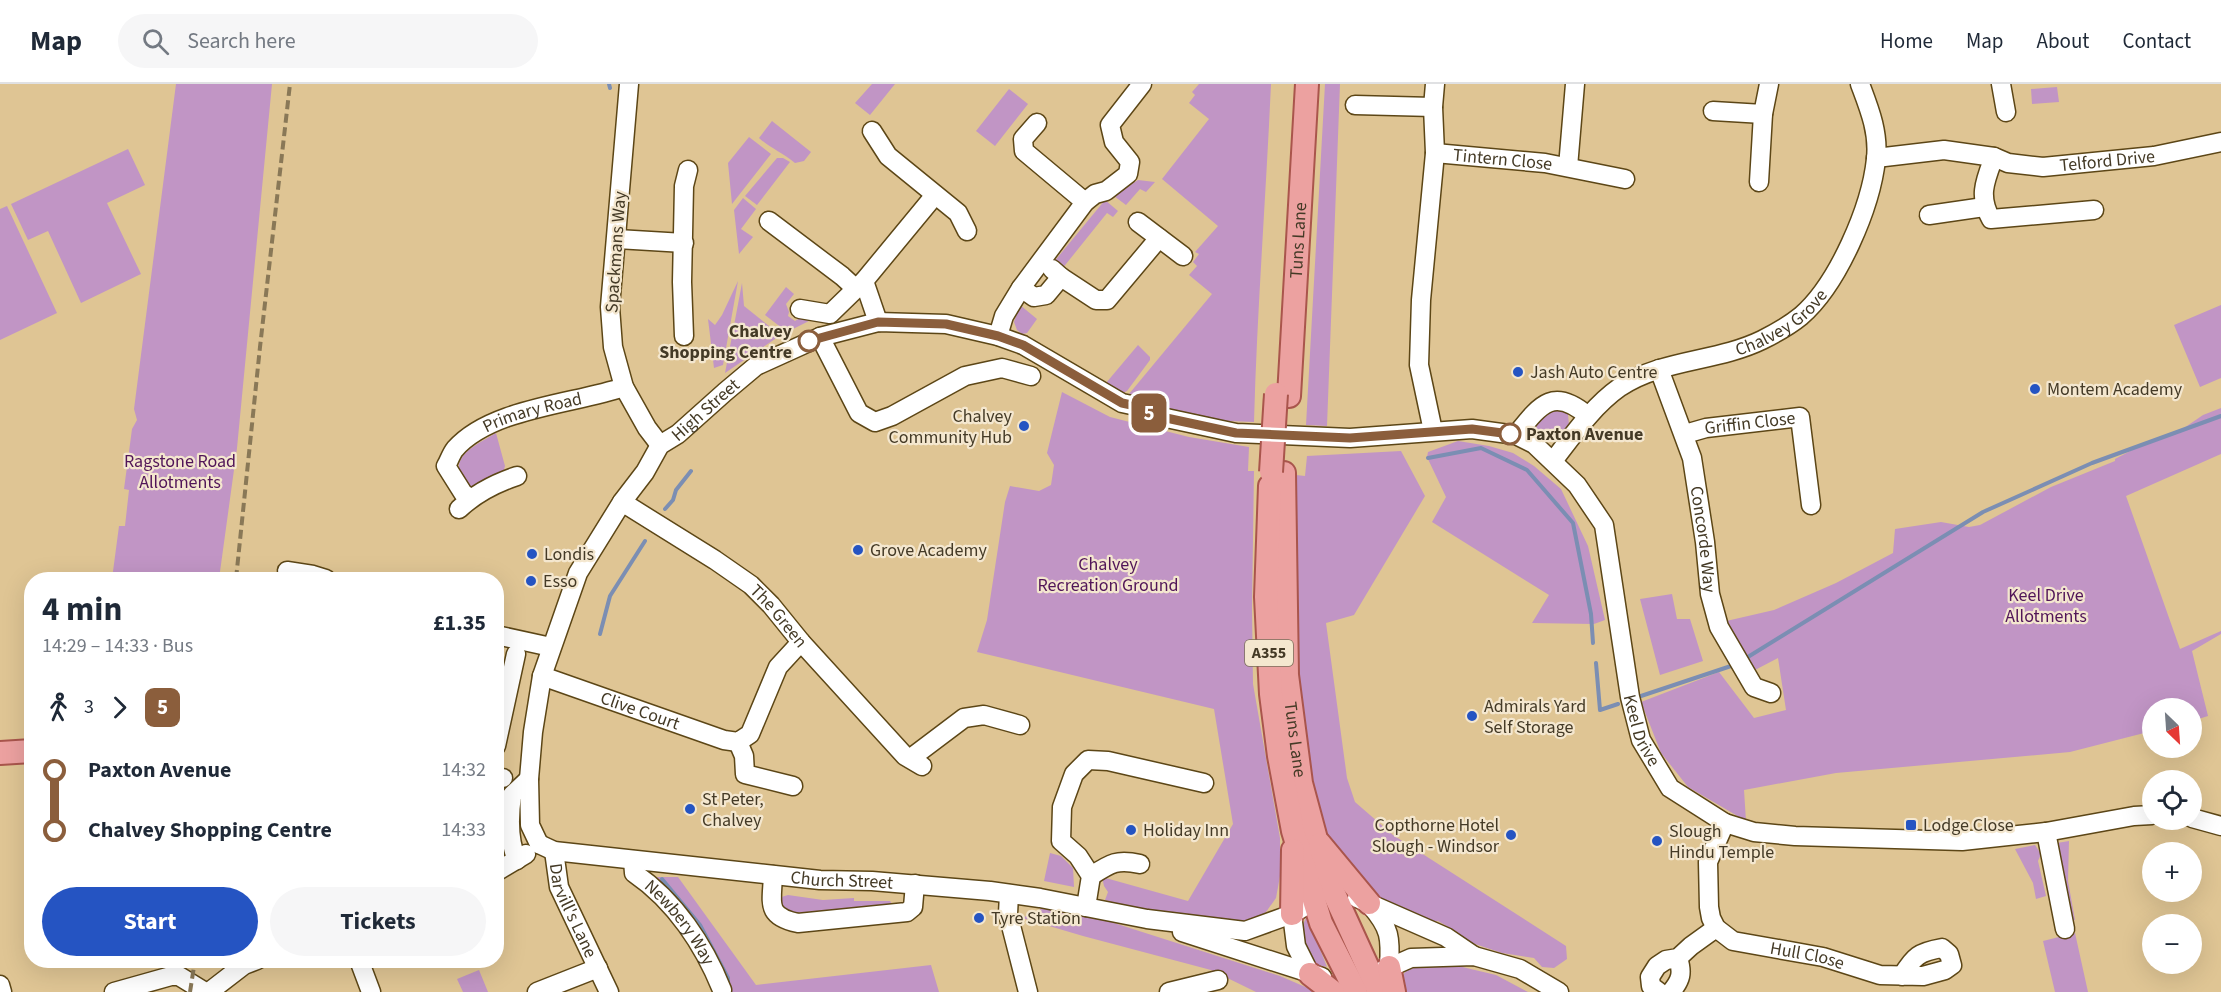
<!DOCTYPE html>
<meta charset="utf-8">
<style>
:root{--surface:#fff;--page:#f6f6f7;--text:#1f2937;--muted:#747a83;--line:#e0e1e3;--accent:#2554c2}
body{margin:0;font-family:"Source Sans 3",sans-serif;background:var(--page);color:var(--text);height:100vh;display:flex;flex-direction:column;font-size:22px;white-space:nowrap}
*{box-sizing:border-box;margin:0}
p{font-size:20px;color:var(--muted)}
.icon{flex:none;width:33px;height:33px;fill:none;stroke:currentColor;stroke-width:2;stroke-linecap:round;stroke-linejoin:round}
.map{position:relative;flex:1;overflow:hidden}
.sheet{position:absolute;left:24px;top:488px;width:480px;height:396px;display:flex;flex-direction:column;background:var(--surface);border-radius:24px;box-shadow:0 6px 24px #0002}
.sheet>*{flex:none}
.badge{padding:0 12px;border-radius:9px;font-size:21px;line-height:39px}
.needle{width:39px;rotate:155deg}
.buttons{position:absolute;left:2142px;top:614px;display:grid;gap:12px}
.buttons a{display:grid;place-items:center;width:60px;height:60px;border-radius:50%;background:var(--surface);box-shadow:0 6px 24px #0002;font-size:30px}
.map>.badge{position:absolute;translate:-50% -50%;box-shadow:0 0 0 3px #fff}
.legs{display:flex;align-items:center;gap:9px;height:66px;padding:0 18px;font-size:20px}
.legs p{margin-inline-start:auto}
.head{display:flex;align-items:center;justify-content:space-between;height:102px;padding:0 18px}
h1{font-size:33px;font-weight:700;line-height:45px}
.primary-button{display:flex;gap:12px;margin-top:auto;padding:12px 18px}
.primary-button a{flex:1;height:69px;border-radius:36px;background:var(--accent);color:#fff;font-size:24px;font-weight:700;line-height:69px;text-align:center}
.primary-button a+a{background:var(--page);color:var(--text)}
ul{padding:0 18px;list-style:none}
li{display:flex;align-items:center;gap:21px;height:60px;font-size:22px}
li i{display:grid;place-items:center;width:9px;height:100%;margin:0 8px;background:currentColor}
li i::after{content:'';width:15px;height:15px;margin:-8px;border:4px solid;border-radius:50%;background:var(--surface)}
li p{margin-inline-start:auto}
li:first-child i{background:linear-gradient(#0000 50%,currentColor 0)}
li:last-child i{background:linear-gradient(currentColor 50%,#0000 0)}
header{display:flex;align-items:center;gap:36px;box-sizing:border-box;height:84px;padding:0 30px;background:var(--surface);border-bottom:2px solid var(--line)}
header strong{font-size:28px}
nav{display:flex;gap:33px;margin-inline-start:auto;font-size:21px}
.search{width:420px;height:54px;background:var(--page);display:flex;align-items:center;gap:15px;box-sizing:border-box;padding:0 21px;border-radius:33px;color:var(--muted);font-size:22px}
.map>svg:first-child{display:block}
</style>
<header>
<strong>Map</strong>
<div class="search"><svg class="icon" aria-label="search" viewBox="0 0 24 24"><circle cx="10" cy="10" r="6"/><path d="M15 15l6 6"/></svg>Search here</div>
<nav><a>Home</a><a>Map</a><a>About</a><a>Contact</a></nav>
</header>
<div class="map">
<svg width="2221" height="908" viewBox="0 0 2221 908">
<rect width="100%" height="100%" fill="#dfc594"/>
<path fill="#c195c5" d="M176,0H272L237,364L219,495H112L119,442H125L129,406L124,405L132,345L137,336L134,325Z
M872,0H895L870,31L855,19Z
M1199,0H1271C1266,113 1257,225 1254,338L1204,336L1137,317L1129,310L1212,210L1189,191L1197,182L1193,178L1199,170L1195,168L1218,142L1162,95L1209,35L1189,19L1195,11L1192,8Z
M1325,0H1340L1327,342L1306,341Z
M2057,3L2059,18L2032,20L2031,5Z
M1009,5L1028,20L995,62L976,47Z
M772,37L811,68L804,77L795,79C783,69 770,64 759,54Z
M749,53L771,70L732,120L728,79Z
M128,65L145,101L107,119L141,190L81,219L48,147L28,156L11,120Z
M777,74H783L790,78L757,121L745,112Z
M1138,96L1155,98L1146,108L1140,105L1126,121L1114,112Z
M743,114L756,125L741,145L753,153L739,170L734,126Z
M1105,116L1118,127L1113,133L1107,129L1062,185L1053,179Z
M7,122L57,229L0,256V125Z
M738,197L723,281L714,284L708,235L715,241L722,231Z
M742,199L744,222L779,250L778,253L725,289Z
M786,203L794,210L786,220L789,228L788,232L795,237L800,234L809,237L787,248L765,231Z
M1020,221L1037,235L1027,249L1022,250L1017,246L1014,238Z
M2221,221V294L2200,303L2174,241Z
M1138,261L1150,273V276L1127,307L1123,309L1106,299Z
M1062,308L1110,333L1189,353L1249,363L1248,387H1254L1252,523L1253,600L1280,754V792L1276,814L1266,828L1249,839L1186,840L1105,816L1108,808L1104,802L1102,793L1188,817L1233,740L1214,625L977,568L987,536L1005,418L1010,402L1039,407L1051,401L1054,381L1047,369Z
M1560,323L1568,330L1569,341C1559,351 1545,359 1534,346C1536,330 1546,328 1560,323Z
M2221,324V370L2126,412L2180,565L2221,547V550L2192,567L2208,632L2192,637V624H2152V647L2070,668L1836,689L1744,706L1746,737L1688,703L1661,669L1641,618L1719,588L1754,634L1786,626L1778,574L1755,586L1722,538L1774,526L1836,499L1893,469L1895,445L1941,438L1969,443L1980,441L2051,403L2115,377V375L2136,364L2184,344L2203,331Z
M496,349L505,382L503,389L474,404L467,403C444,373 475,362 496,349Z
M1458,357L1489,362L1513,369L1534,382L1561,405L1588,462L1605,536L1594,540L1532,539L1549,511L1432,438L1446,413L1427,373L1428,368Z
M1401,367L1425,412L1354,531L1326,539L1347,694L1355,718L1393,751L1566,862L1567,875L1554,884L1542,883L1534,874L1502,869L1466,857L1457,848L1438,837L1420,840L1367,811L1328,764L1299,671L1290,472L1296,391L1305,392L1307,372Z
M1672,510L1677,535H1690L1703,577L1660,591L1640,515Z
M2069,757L2068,797L2075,836L2071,837L2051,760Z
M2035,761L2041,770L2038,777L2046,812L2036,815L2033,799L2015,765Z
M1050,769L1061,772L1073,784L1074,803L1044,797Z
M653,793H678L756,901L931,881L939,908H727Z
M788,811L823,816L854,814V817H890L895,824L785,829L778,814Z
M1043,824L1111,838L1280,892L1317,908H1256L1211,886L1083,852L1022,834Z
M1307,832L1327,883C1323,882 1316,881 1312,878C1298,867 1299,846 1307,832Z
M2075,849L2088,908H2055L2043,857Z
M1426,880L1454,881L1496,891L1528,908H1397C1402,887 1405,885 1426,880Z
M479,886L488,908H463L457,895Z"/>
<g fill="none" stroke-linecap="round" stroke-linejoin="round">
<path stroke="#7b8eb3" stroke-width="4" d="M609,0L610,4
M1428,374L1481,364L1527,386L1573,439L1591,530L1593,559
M665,425L673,416L676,406L691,387
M600,550L610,512L645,457
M1743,576L1983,428L2092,379L2221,332
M1596,579L1600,626L1618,620
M1638,613L1734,581
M662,795L700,841L728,894V901"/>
<defs>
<g id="minor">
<path d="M629,0L610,223L613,263L624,303L647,344L660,361"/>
<path d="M2001,0L2006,28"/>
<path d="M1355,21L1433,23"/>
<path d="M1713,27L1763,30"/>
<path d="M1037,39L1023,55L1024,67L1085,118"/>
<path d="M872,47L888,72L958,129L967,147"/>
<path id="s1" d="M1435,69L1545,79L1625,95"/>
<path d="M1994,73C1985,97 1978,112 1991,135L2094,126"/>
<path id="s2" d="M1876,74L1944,66L1994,73L2008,79L2043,83L2154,72L2221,58"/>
<path d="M1568,83L1575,0"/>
<path d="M1759,98L1763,30L1769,0"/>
<path d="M1929,131L1984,123"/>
<path d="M769,137L842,192L855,204"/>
<path d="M1138,138L1183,172"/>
<path d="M617,155L684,159"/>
<path d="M1061,193L1096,216H1107L1159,154"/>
<path d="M864,197L878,238"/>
<path d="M1021,204L1034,213L1046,211L1061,193L1052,185"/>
<path d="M800,225L830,230L864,197L935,111"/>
<path d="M684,252L682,198L684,102L688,86"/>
<path d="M998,252L1004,232L1021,204L1085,118L1095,110L1106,107L1128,90L1130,78L1114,58L1110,41L1142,0"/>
<path d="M820,253L859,329L875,338L892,332L965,292L1002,284L1031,292"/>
<path id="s3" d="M1659,285L1692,374L1705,458L1710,510L1719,543L1754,603L1771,609"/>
<path d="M1433,347L1419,281L1421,216L1435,69L1433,23L1435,0"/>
<path id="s4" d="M1685,350L1706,344L1800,333L1811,421"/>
<path d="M1516,351C1540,321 1553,302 1588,332"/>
<path id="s5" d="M1553,377C1573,351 1593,322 1620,303C1662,275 1717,278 1762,256C1774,250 1790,241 1801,232C1838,200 1871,123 1876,75C1879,48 1869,24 1860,0"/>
<path id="s6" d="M470,414L463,409L446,382C449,377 451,370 455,365C491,324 574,320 624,303"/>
<path id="s7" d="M622,418L715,476L751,501L771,521L801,558L905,672L922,682"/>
<path d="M459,425C475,410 496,399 517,392"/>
<path d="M287,487L313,491L326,495"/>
<path d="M496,551L551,563"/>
<path id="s8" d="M542,592L724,656L738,658L750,650L778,583L801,558"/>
<path d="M738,658L744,672L745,690L793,702"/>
<path d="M496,662L516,570"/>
<path d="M911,674L964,634L984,631L1020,641"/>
<path d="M496,694H503"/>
<path d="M2192,734L2221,742"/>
<path id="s9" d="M1725,739L1708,778L1709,823L1711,834L1716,844L1733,857L1823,873L1880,891L1923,892L1945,886L1952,881L1949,870L1942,864C1919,868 1914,872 1902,892"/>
<path d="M2046,748L2065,845"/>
<path id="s10" d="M539,760L530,741L529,695L533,648L542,592L578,489L622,418L645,388L660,361L678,350L725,308L756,282L820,253L878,238L946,240L998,252L1023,261L1122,319L1136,322L1157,332L1236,349L1350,354L1472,345L1516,351L1534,360L1577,401L1604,441L1630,613L1641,656L1670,704L1725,739L1754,748L1795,752L1962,757L2046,748L2134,732L2152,731"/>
<path id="s11" d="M539,760L554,767L820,796L872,797L990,807L1040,814L1147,835L1245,847L1292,830L1302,824"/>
<path id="s12" d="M554,767L559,803L609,908"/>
<path d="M517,776C508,756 509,732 512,711L529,695"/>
<path id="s13" d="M633,776L634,789C675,817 704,861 722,906"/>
<path d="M496,788L526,770"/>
<path d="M773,791C772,819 765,832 798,839L907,828L913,823L915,800"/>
<path d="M1091,792C1111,779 1117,775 1140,780"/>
<path d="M1009,810L1008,830L1028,908"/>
<path d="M1357,814L1446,853L1474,872"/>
<path d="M1371,822C1390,844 1391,854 1389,883"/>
<path d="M1086,823L1091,792L1078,772L1061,757L1062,723L1074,690L1088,676L1108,677L1204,699"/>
<path d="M1292,830L1296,862L1310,890"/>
<path d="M1182,848L1322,893"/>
<path d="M359,876L371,908"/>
<path d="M1377,889L1411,874L1474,872L1520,885L1559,908"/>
<path d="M0,901L2,908"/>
<path d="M114,908L171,892H179L205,908"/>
<path d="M209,908L244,881L257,876"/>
<path d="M537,908L598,884"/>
<path d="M1169,908L1218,896"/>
<path d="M1659,908L1651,902L1650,893L1657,882L1666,876L1678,874L1691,862L1716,844"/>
<path d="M1671,908C1681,896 1683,889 1678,874"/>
</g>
<g id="major">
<path id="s14" d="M1289,312L1307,0"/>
<path id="s15" d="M1284,389L1287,591L1301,699L1326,792L1379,908"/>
<path d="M1270,402L1266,513L1271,610L1279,672L1293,747L1321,839L1356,908"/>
<path d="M0,669L32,667"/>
<path d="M1320,760L1369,819"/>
<path d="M1292,830L1293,766"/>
<path d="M1389,883L1394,908"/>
<path d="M1310,890L1333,908"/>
</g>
</defs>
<use href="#minor" stroke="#5c4616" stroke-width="21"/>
<use href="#major" stroke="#a9554c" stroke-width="26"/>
<use href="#minor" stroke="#fff" stroke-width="18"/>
<use href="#major" stroke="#eca1a0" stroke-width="22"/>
<path stroke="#897857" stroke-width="4" stroke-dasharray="9 4.5" stroke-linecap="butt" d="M236,495L260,263L290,0
M190,908L195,876"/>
<defs>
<path id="major-bridge" d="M1271,388L1276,310"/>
</defs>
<use href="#major-bridge" stroke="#a9554c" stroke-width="26" stroke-linecap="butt"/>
<use href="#major-bridge" stroke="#eca1a0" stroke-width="22"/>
</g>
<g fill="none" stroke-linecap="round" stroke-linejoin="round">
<defs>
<path id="line-1" d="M809,257L878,238L946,240L998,252L1023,261L1122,319L1136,322L1157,332L1236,349L1350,354L1472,345L1510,350"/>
</defs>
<use href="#line-1" stroke="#fff" stroke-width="14"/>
<use href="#line-1" stroke="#8b5e3c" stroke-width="9"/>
</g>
<g fill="#fff" stroke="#8b5e3c" stroke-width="3">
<circle cx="809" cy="257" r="10"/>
<circle cx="1510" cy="350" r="10"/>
</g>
<g fill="#2554c2" stroke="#f4e7cf" stroke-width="2">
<circle cx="1518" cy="288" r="6"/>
<circle cx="2035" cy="305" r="6"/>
<circle cx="1024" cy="342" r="6"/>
<circle cx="858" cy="466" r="6"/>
<circle cx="532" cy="470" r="6"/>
<circle cx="531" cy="497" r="6"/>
<circle cx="1472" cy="632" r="6"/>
<circle cx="690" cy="725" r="6"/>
<rect x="1905" y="735" width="12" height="12" rx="3"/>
<circle cx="1131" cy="746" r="6"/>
<circle cx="1511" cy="751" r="6"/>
<circle cx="1657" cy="757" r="6"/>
<circle cx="979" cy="834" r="6"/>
</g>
<g text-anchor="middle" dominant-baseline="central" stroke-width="4.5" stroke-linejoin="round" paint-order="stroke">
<rect fill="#f4e7cf" stroke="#796e59" stroke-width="1.5" x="1245" y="556" width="48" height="26" rx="4.5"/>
<g font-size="16" font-weight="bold" fill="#443a26">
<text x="1269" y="569">A355</text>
</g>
<g font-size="18" fill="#443a26" stroke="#f4e7cf">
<text stroke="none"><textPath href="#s1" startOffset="68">Tintern Close</textPath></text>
<text stroke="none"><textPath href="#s2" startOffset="234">Telford Drive</textPath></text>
<text stroke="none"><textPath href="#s14" startOffset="156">Tuns Lane</textPath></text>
<text transform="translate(616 168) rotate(-86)">Spackmans Way</text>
<text stroke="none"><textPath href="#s5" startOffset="276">Chalvey Grove</textPath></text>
<text stroke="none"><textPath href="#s10" startOffset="490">High Street</textPath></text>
<text stroke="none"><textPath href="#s6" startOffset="147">Primary Road</textPath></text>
<text stroke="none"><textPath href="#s4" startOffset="66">Griffin Close</textPath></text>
<text stroke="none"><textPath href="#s3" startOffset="177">Concorde Way</textPath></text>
<text stroke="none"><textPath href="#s7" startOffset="195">The Green</textPath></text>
<text stroke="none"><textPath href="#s8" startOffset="104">Clive Court</textPath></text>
<text stroke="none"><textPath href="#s10" startOffset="1686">Keel Drive</textPath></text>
<text stroke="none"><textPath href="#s15" startOffset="267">Tuns Lane</textPath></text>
<text stroke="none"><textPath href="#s11" startOffset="306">Church Street</textPath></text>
<text stroke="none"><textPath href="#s12" startOffset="63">Darvill's Lane</textPath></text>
<text stroke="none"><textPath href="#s13" startOffset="81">Newbery Way</textPath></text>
<text stroke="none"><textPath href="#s9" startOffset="207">Hull Close</textPath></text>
</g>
<g font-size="18" font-weight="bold" fill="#443a26" stroke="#f4e7cf" text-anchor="end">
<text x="792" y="247">Chalvey<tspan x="792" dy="21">Shopping Centre</tspan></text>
<text x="1526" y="350" text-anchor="start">Paxton Avenue</text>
</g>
<g font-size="18" fill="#443a26" stroke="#f4e7cf" text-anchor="start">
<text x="1530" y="288">Jash Auto Centre</text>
<text x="2047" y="305">Montem Academy</text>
<text x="1012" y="332" text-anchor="end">Chalvey<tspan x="1012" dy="21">Community Hub</tspan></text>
<text x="870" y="466">Grove Academy</text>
<text x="544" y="470">Londis</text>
<text x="543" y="497">Esso</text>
<text x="1484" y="622">Admirals Yard<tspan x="1484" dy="21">Self Storage</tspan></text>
<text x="702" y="715">St Peter,<tspan x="702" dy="21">Chalvey</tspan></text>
<text x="1499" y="741" text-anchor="end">Copthorne Hotel<tspan x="1499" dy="21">Slough - Windsor</tspan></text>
<text x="1923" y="741">Lodge Close</text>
<text x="1143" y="746">Holiday Inn</text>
<text x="1669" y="747">Slough<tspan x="1669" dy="21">Hindu Temple</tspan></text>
<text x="991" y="834">Tyre Station</text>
</g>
<g font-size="18" fill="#511558" stroke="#f4e7cf">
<text x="180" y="377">Ragstone Road<tspan x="180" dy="21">Allotments</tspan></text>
<text x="1108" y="480">Chalvey<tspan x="1108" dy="21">Recreation Ground</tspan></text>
<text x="2046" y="511">Keel Drive<tspan x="2046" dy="21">Allotments</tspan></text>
</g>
</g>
</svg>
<div class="buttons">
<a><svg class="needle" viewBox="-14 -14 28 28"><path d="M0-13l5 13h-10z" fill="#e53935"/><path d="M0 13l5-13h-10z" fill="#747a83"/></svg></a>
<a><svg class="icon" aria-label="locate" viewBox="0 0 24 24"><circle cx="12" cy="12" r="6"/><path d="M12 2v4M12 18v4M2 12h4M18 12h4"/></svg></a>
<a>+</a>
<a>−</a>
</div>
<b class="badge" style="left:1149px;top:329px;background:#8b5e3c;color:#fff">5</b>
<section class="sheet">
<div class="head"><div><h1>4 min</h1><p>14:29 – 14:33 · Bus</p></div><b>£1.35</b></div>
<div class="legs"><svg class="icon" aria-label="walk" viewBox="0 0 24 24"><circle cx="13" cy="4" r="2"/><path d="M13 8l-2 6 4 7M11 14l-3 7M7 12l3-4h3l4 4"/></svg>3<svg class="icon" aria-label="forward" viewBox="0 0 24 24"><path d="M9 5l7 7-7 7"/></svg><b class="badge" style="background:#8b5e3c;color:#fff">5</b></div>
<ul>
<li><i style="color:#8b5e3c"></i><b>Paxton Avenue</b><p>14:32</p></li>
<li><i style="color:#8b5e3c"></i><b>Chalvey Shopping Centre</b><p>14:33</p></li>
</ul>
<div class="primary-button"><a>Start</a><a>Tickets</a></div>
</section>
</div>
